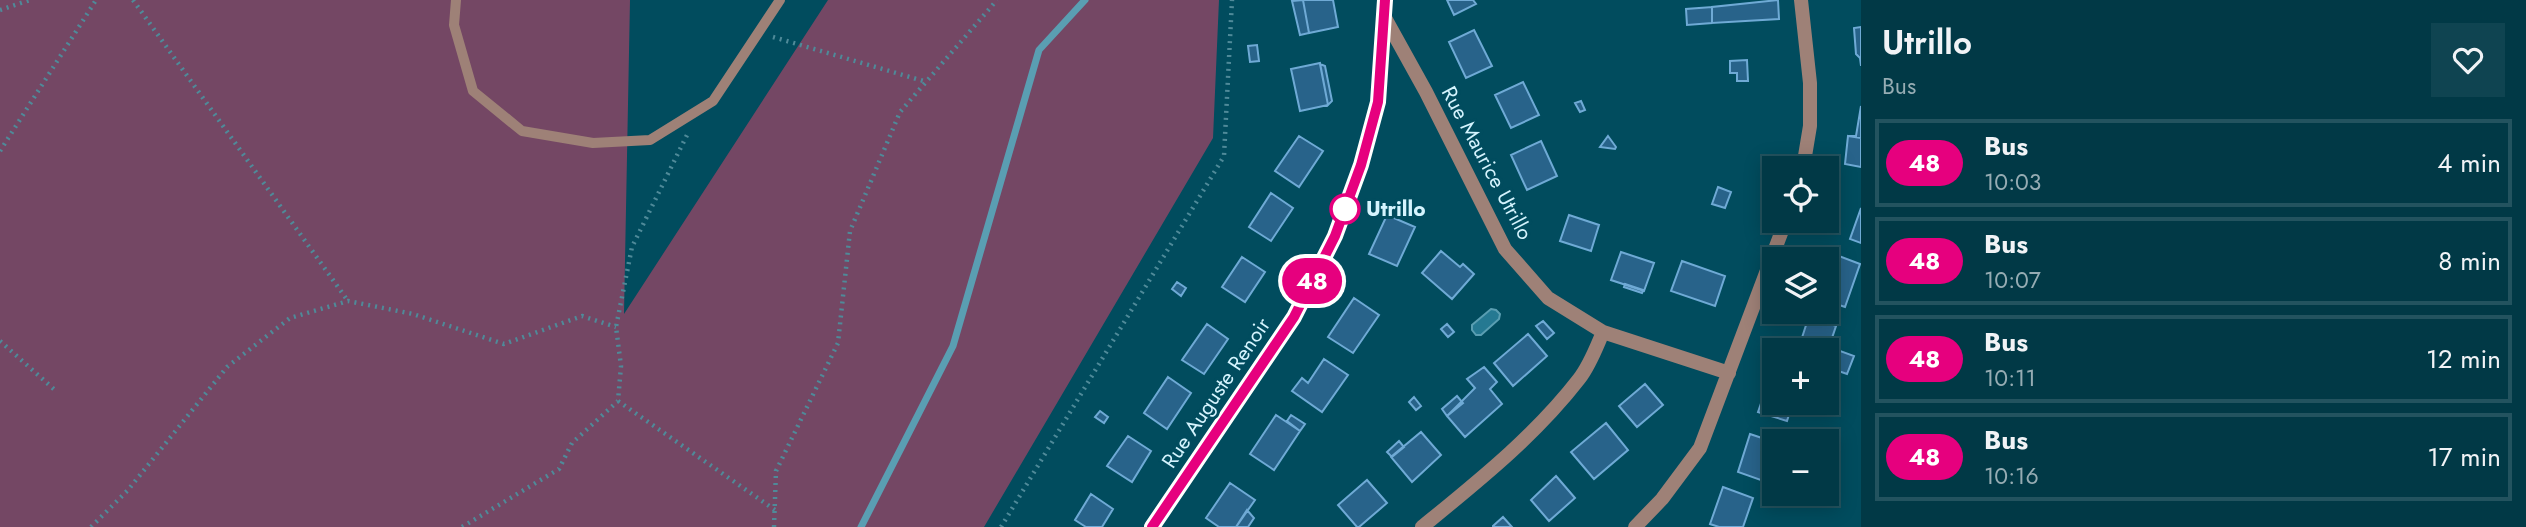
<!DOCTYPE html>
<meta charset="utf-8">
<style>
:root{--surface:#013946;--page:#0f4451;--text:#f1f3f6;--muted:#96acb3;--line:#23535f}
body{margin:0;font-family:Jost,sans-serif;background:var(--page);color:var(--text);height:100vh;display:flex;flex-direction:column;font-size:26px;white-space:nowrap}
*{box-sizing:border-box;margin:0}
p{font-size:23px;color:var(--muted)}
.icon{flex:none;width:38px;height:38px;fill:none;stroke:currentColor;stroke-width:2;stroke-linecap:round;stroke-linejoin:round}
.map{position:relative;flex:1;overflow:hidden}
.details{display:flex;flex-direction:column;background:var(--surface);width:665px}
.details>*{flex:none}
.badge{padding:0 14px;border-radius:23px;font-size:24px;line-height:46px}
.fabs{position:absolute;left:1762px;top:156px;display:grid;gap:14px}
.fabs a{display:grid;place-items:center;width:77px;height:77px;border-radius:0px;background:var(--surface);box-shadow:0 4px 18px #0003,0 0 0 2px var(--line);font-size:35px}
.map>.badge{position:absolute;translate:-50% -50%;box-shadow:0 0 0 4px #fff}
.round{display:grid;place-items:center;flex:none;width:74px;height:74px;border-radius:0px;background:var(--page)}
.head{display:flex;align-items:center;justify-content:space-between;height:119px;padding:0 21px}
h1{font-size:33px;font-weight:600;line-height:52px}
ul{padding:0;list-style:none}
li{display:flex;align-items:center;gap:21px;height:88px;margin:0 14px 10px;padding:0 7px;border:4px solid var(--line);border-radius:0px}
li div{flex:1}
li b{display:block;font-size:26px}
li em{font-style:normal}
li .badge{min-width:77px;font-weight:700;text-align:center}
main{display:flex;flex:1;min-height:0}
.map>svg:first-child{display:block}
</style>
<main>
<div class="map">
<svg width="1861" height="527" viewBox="0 0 1861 527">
<rect width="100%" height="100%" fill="#014c5e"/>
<path fill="#744764" d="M0,0H630L624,314L828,0H1219L1213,138L984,527H0Z"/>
<path fill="#257992" stroke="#5a9eb2" stroke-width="2" d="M1491,309L1496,310L1500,314L1499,319L1481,335H1476L1472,330V325Z"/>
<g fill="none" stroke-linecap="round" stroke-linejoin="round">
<path stroke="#5a9eb2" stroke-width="7" d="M861,527L953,346L1039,50L1085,0"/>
</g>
<path fill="#28638a" stroke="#6faad5" stroke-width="2" d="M1303,0L1309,33L1300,35L1292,1Z
M1303,0H1333L1338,27L1309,33Z
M1447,0H1473L1476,4L1454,15Z
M1778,0L1779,19L1712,23V7Z
M1712,7V23L1687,25L1686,9Z
M1861,27V66L1860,58L1856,54L1854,28Z
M1474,30L1492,66L1466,78L1449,42Z
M1257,45L1259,61L1250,62L1248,46Z
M1747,60L1748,81H1737V73H1730V61Z
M1320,63L1328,105L1300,111L1291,69Z
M1320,64L1325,66L1332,101L1328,105Z
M1523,82L1539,115L1511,128L1495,95Z
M1581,101L1585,110L1580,112L1575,103Z
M1861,106V138L1848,136H1856Z
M1299,136L1323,151L1299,187L1275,171Z
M1608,136L1616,147L1615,149L1600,147Z
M1848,136L1861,138V167L1845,164Z
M1541,141L1557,176L1527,190L1511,155Z
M1718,187L1731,192L1725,208L1712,204Z
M1271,193L1293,208L1271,241L1249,227Z
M1861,208V243L1850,239Z
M1387,215L1415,227L1397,266L1369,254Z
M1569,215L1599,225L1591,251L1560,241Z
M1441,251L1460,267L1463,264L1474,274L1452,299L1422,273Z
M1621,252L1654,263L1644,291L1611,280Z
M1831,253L1860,264L1845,307L1827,301V265Z
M1242,257L1265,272L1245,302L1222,287Z
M1682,261L1725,276L1715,306L1671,291Z
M1177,282L1186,288L1181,296L1172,289Z
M1625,284L1643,290V291L1642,293L1624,287Z
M1354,298L1379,315L1353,353L1328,337Z
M1809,316L1836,326L1829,347L1854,356L1847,374L1827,367V350H1798Z
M1543,321L1554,333L1547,339L1536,326Z
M1207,324L1228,339L1204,374L1182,360Z
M1447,324L1454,332L1448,337L1441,329Z
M1528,334L1547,356L1513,386L1494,363Z
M1324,359L1348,375L1322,412L1292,391L1302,378L1308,383Z
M1484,367L1497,382L1490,389L1502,404L1465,437L1447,416L1475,388L1467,379Z
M1168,377L1191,393L1167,429L1144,413Z
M1773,377L1774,402H1793L1787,421L1758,412L1769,380L1772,381Z
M1645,384L1663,405L1637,427L1619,406Z
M1457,396L1463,403L1447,416L1442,409Z
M1414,397L1421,406L1416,410L1409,402Z
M1100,411L1108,417L1104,423L1095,417Z
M1276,415L1300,431L1274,470L1250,454Z
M1291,415L1305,424L1300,431L1287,421Z
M1606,423L1628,450L1594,479L1571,452Z
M1421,432L1441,455L1412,482L1391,457Z
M1750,434L1774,442V477L1772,484L1738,472Z
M1128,436L1151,451L1132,482L1107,466Z
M1399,441L1404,447L1392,457L1387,452Z
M1556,476L1575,498L1549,521L1531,500Z
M1367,480L1387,503L1359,527H1357L1338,505Z
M1230,483L1255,500L1236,527H1219L1206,518Z
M1723,487L1753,498L1743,527H1719L1710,524Z
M1091,494L1113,509L1102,527H1086L1075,520Z
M1247,510L1254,518L1248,527H1236Z
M1503,517L1512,527H1493V526Z"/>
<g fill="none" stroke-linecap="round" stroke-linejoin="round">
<path stroke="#4f8a99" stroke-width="4.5" stroke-dasharray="2 5" stroke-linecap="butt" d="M133,0L348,301
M0,10L30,0
M773,37L927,82
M0,151L96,0
M0,341L56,391
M618,401L775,510
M91,527L128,490L227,367L290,318L348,301L413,314L504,344L582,316L616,327
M462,527L559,469L572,443L618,401L621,366L616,327L632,247L687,135
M774,527L776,471L838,343L850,231L900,112L997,0
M1001,527L1224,156L1232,0"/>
<path stroke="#9e8177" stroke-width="10" d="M456,0L454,25L473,91L522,131L593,143L650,140L713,101L780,0"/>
<path stroke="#9e8177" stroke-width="14" d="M1801,0L1810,83V126L1803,168
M1385,18L1426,92L1505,249L1548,298L1603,332L1729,373
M1152,527L1294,317L1335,236L1361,165L1378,101L1385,0
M1422,527C1477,482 1535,436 1579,379C1590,365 1596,348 1603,332
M1635,527L1662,499L1700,448L1786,220"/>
</g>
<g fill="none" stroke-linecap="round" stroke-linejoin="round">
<defs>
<path id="line" d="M1152,527L1294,317L1335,236L1361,165L1378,102L1385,0"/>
</defs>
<use href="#line" stroke="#fff" stroke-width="16"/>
<use href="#line" stroke="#e6007e" stroke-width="10"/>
</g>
<circle fill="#fff" stroke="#e6007e" stroke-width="3.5" cx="1345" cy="209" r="14"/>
<g text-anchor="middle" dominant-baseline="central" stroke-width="6" stroke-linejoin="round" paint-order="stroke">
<g font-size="21" fill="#d5f4fe" stroke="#014c5e">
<text transform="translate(1487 163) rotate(62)">Rue Maurice Utrillo</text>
<text transform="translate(1216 393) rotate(-56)">Rue Auguste Renoir</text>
</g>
<g font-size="21" font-weight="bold" fill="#d5f4fe" stroke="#014c5e" text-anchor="start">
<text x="1366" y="209">Utrillo</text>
</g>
</g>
</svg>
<div class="fabs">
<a><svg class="icon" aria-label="locate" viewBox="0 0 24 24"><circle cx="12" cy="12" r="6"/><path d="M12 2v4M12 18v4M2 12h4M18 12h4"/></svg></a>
<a><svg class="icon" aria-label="layers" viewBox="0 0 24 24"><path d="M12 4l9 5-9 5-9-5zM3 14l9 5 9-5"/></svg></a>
<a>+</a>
<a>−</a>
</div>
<b class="badge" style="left:1312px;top:281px;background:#e6007e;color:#fff">48</b>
</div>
<section class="details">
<div class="head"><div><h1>Utrillo</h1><p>Bus</p></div><a class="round"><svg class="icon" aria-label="heart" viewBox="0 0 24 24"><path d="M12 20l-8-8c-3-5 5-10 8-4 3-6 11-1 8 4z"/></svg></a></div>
<ul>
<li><span class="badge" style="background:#e6007e;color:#fff">48</span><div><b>Bus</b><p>10:03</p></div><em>4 min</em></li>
<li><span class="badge" style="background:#e6007e;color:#fff">48</span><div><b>Bus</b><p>10:07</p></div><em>8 min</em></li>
<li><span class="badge" style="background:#e6007e;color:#fff">48</span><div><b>Bus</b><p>10:11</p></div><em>12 min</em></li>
<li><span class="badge" style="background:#e6007e;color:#fff">48</span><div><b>Bus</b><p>10:16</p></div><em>17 min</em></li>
</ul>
</section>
</main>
